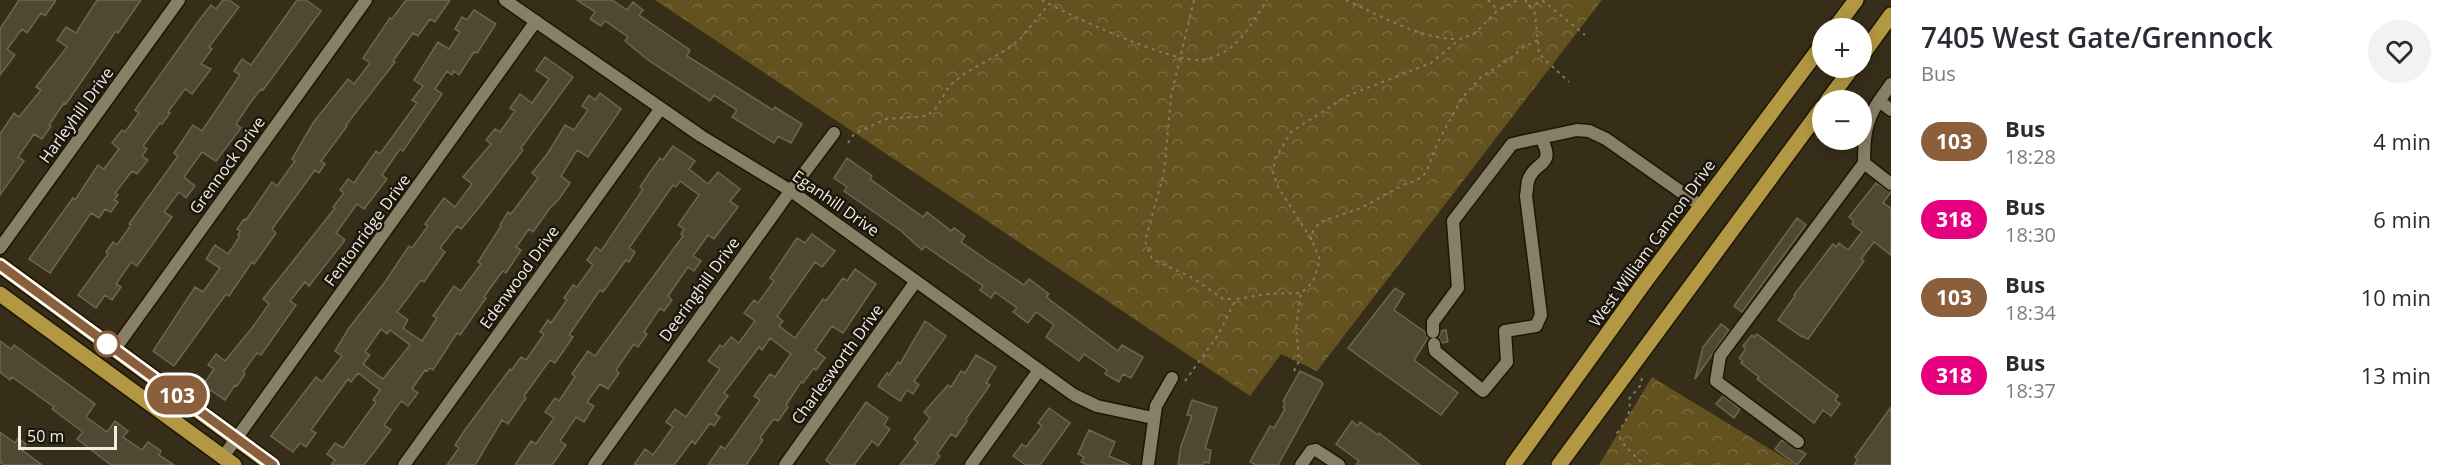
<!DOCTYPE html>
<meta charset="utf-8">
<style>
:root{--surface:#fff;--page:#f2f2f3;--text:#2b2b33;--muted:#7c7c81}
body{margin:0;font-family:"Open Sans",sans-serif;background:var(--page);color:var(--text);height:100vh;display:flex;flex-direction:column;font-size:22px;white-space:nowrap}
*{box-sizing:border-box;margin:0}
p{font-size:20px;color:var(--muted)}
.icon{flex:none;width:33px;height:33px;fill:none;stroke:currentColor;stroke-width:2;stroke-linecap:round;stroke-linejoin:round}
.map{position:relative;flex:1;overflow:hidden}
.details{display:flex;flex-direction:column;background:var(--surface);width:570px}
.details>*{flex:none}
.badge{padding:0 12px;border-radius:20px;font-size:21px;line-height:39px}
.fabs{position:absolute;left:1812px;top:18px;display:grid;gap:12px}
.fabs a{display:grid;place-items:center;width:60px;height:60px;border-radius:50%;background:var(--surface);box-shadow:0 3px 15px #0003;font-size:30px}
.scale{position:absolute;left:18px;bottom:15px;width:99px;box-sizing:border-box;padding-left:6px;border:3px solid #f1ede0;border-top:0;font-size:16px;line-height:21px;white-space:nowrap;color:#f1ede0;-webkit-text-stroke:4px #1a160d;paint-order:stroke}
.map>.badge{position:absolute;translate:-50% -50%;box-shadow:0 0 0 3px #fff}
.round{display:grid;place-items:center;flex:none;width:63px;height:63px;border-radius:32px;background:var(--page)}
.head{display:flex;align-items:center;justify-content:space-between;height:102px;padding:0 30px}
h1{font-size:28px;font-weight:600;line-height:45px}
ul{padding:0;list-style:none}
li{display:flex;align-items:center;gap:18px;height:78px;padding:0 30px}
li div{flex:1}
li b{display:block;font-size:22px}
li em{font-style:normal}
li .badge{min-width:66px;font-weight:700;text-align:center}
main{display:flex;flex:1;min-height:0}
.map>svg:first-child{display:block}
</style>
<main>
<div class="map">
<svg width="1891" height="465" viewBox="0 0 1891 465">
<defs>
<pattern id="forest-crowns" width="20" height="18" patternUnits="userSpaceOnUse" patternTransform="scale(1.5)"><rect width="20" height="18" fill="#63521f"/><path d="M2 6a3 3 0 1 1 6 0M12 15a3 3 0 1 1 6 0" fill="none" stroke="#7a6b3f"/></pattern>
</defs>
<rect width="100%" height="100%" fill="#362e19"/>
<path fill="url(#forest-crowns)" d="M655,0H1602L1317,371L1281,354L1250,396Z
M1652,377L1796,465H1599Z"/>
<path fill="#504832" stroke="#6e664f" stroke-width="1.5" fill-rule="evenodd" d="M19,0H56L45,16L41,13L27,33L22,29L7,49L15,55L0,75V29Z
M97,0H141L118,33L116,31L66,104L64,103L49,125L51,126L42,139L34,134L18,157L24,161L0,195V134L14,113L19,117L41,90L36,87L67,47L57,40L66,27L76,33Z
M223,0H229L239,7L209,47L212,49L201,64L211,69L192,94L185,89L168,112L170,113L162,124L160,123L143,146L147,149L142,156L148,160L137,174L132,171L115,193L118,195L114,200L118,202L111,212L105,209L99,218L91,213L50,273L29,259L73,198L75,200L98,165L104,169L119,149L112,143L122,130L125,132L139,113L135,110L197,23L211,5L216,9Z
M297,0H306L321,11L263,90L261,89L250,103L236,124L241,128L216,161L202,152L184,177L195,186L186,198L179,192L164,212L172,217L137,266L131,262L116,284L121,287L112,300L105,295L96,308L78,295L108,254L106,252L113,242L117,245L131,225L129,224L178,156L174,153L193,125L202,131L240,75L234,71L242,59L251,65Z
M406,0H450L435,22L430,19L418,36L413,33L393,61L395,62L346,125L347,126L321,161L325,164L319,173L315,170L272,229L276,233L254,264L252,262L229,296L226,294L174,366L153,351L195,287L203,292L220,268L206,259L215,245L228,254L240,236L238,235L240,231L237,229L244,219L246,220L272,182L277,186L295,161L292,159L313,123L348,79L354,84L370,63L363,58L390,18L392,19Z
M577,0H612L627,10L633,2L643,10L639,15L690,50L687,56L773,110L775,107L802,124L791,143L778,136L774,143L732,117L737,110L714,95L710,101L648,60L625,41L628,37L605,21L601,26L590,19L595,12Z
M474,10L496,24L477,53L474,52L459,75L454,71L452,75L447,71L435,89L442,94L403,151L400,149L382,175L387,179L364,209L357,204L336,233L345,240L309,286L305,282L290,301L296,305L261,355L257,353L243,372L245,374L237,386L235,385L225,400L203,385L214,369L208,365L216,354L225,361L252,328L269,304L263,299L335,208L333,207L344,193L340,190L348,179L354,183L376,151L380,154L417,103L412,100L423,86L414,80L438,42L449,49L460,32L455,29L462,17L467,20Z
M545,57L573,77L521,148L523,150L477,210L461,229L457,226L440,248L445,252L424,282L421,280L397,312L408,320L403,328L422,341L437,318L433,316L454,286L461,291L481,264L478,262L501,226L500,225L508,212L511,214L538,178L532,173L548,153L565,125L574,130L588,110L582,106L589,95L595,100L600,93L621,109L588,157L577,150L561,176L570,183L559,199L550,208L533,232L529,229L516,247L521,250L506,273L503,271L499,276L484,297L486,298L460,335L457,333L433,370L430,368L427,371L425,370L412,389L418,393L408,406L401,401L384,425L391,430L364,465H331L335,460L327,454L335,443L343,448L376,402L373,400L380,390L358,373L351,382L348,379L311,430L316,433L306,447L300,443L293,452L271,436L316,377L322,382L342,356L335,351L349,328L385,282L409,246L412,248L428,226L425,224L444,198L455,207L472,184L463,177L491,144L486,140L495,129L500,132L515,111L510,108L520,94L532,103L549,79L536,70ZM381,329L387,334L390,330L410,345L383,379L363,364L370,355L365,352Z
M673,146L695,161L689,169L708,184L718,172L740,189L730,201L738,207L714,239L708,235L693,256L701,261L694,271L688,267L668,296L672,300L664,311L660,308L644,332L647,334L638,347L634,344L616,370L619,373L608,389L600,384L587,402L594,406L584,422L576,417L560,441L566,445L552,465H515L531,441L536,444L554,418L545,412L555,398L559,401L575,377L572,374L588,351L595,356L683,236L681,234L684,229L678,225L699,195L680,181L676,187L673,185L629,248L635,252L629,262L626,260L603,292L600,290L569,335L573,337L555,363L550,360L524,396L526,398L508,424L502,420L475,465H447L459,448L455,445L465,430L510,369L511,371L521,357L526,360L544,334L540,332L548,320L551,323L567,300L564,298L573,285L577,287L593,265L587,260L596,247L601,251L643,189L640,187L648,175L660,158L663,160Z
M847,158L872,176L870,179L923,217L927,212L951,231L954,228L965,236L961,242L984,258L1024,285L1029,279L1049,294L1046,297L1118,351L1122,345L1143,357L1131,378L1123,374L1119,382L1105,374L1107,370L1084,354L1079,361L1046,337L1054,325L1036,312L1028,323L1013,312L1017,308L995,292L991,298L980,290L983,286L925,246L922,250L900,230L844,191L847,187L834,178Z
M1876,183L1891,192L1883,203L1891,208V255L1874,242L1861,259L1864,261L1808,339L1801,336L1778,320L1795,296L1794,295L1833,244L1836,247L1839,243L1848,250L1862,232L1852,224L1854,221L1849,217Z
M1797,218L1806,225L1742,312L1734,306Z
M812,234L835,251L822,267L815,262L777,316L783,321L779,326L795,338L823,299L826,301L843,278L847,281L855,269L876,284L843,333L832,326L815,350L825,358L816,370L814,368L803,383L801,382L786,405L788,407L778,421L774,419L767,428L760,438L763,440L746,465H708L721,446L725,449L760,400L754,396L770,374L775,377L791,354L770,338L762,350L759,347L724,393L728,396L715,414L720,417L714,426L710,423L695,444L692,441L674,465H634L645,449L653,455L673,427L666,422L675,409L686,417L720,369L708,361L720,345L723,347L731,337L739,343L755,321L744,313L754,300L758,303L774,281L770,278L797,238L805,243Z
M1395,288L1404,294L1394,310L1425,332L1428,338L1414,360L1458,393L1441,415L1348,348Z
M925,321L946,336L914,381L919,385L913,394L907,390L900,401L878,386L887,373L889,375L898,362L900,364Z
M1721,324L1729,330L1695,379L1703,347Z
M1446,330L1448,342L1442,343L1439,338L1441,331Z
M1757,334L1838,396L1835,400L1840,404L1831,416L1823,410L1814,423L1757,379L1759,377L1741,363L1743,361L1739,358L1746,349L1743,346L1752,335L1754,337Z
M0,341L11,349L14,345L95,404L86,417L107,432L115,421L128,431L123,437L142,450L148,442L161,451L159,455L174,465H111L77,439L83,432L52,409L54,407L12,377L10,380L0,372Z
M976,355L996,367L986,383L990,385L966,419L967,421L956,437L951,434L937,454L940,456L933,465H900L918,442L914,439L930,418L924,412L948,385L951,387L961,371L965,373Z
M1300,371L1321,381L1323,384L1278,465H1256L1250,462L1270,426L1274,428L1285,409L1283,407L1285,403L1283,401Z
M1723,396L1740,409L1734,418L1716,404Z
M1192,400L1217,408L1205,449L1211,450L1209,463L1204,462L1203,465H1178L1181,446L1192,416L1187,415Z
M866,402L888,418L884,425L890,429L878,446L872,441L854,465H832L826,460Z
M1891,407V465H1854L1858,459L1855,457Z
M1049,408L1070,423L1040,465H1026L1013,456L1022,444L1026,447L1042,426L1038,423Z
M1352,421L1358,426L1360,422L1378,435L1379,433L1420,465H1356L1359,461L1336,444Z
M1089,430L1115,442L1109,456L1130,465H1087L1081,462L1084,457L1078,454Z
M0,432L15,443L18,438L26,444L22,450L42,465H4L0,462Z
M1782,440L1806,454L1797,465L1775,449Z"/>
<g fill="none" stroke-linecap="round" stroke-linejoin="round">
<defs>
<path id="minor" d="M505,0L701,136L791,191L1074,395L1097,406L1153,418
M1879,101L1891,84
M1864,163L1891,184
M0,248L179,0
M1433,332V322L1458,288L1453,221L1512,144L1577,130L1589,131L1606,139L1701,206
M1434,344L1435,351L1483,391L1507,362L1505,331L1536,326L1541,315L1526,196C1527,191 1527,185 1528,181C1534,160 1557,168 1541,138
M115,349L366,0
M1798,442L1716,381L1720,356L1864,163C1864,140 1865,121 1879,101L1891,110
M223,457L536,21
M404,465L661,108
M594,465L783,201L834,133
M785,465L916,281
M971,465L1039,370
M1148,465L1156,406L1172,378
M1301,465L1311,451L1316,450L1339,465"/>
<path id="major" d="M1835,28L1856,0
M1862,55L1891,15
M1828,100L1852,68
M0,265L272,465
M0,294L234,465
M1513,465L1644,283L1822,45
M1559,465L1822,108"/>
</defs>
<use href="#minor" stroke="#1d1603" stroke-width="15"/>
<use href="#major" stroke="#1d1603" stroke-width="18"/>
<path stroke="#817b69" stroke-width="2" stroke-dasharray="3 4.5" stroke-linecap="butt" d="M1042,0C1070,16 1172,63 1201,60C1208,60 1221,54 1227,50C1244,40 1256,16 1267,0
M1194,0L1171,96L1164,173L1145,241L1152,259L1193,278L1223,299H1235
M1346,0C1382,16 1419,39 1458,39
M1488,0L1498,10
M1525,0L1535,13L1539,54L1569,82
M1528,6L1543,1L1585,35
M848,143L854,134L886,119L927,116L937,107L949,86L967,72L1006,50L1020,39L1049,4
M1311,240V234L1320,222L1361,208L1403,185L1417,180L1426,173L1438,142L1462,98L1481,77L1510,59L1522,48L1538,40
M1294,371L1299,361L1296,327L1301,293
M1642,378L1640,386L1629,399C1632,413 1625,423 1617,433L1625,446L1644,465
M1185,381L1218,335L1236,299L1266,294L1301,293L1313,282L1320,260L1312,240L1278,187L1273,172L1275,159L1291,132L1347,96L1431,63L1460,39L1474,34L1498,10L1518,0"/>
<use href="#minor" stroke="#887f67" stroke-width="12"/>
<use href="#major" stroke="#b39844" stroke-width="15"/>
</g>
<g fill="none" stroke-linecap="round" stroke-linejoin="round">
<defs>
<path id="line" d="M0,265L273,465"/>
</defs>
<use href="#line" stroke="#fff" stroke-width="14"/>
<use href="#line" stroke="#8b5e3c" stroke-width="9"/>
</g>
<circle fill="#fff" stroke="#8b5e3c" stroke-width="3" cx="107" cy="344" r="12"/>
<g text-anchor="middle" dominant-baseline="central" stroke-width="5" stroke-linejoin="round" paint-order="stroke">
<g font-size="16" fill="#f1ede0" stroke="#1a160d">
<text transform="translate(76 115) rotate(-54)">Harleyhill Drive</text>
<text transform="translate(227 165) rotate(-54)">Grennock Drive</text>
<text transform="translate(836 203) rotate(35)">Eganhill Drive</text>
<text transform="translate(367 230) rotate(-54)">Fentonridge Drive</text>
<text transform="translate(1652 243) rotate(-54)">West William Cannon Drive</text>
<text transform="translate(519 277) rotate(-54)">Edenwood Drive</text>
<text transform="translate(699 289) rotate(-54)">Deeringhill Drive</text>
<text transform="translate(837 364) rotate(-54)">Charlesworth Drive</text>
</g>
</g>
</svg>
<div class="fabs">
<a>+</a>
<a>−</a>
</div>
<div class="scale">50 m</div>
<b class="badge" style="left:177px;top:395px;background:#8b5e3c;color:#fff">103</b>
</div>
<section class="details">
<div class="head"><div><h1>7405 West Gate/Grennock</h1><p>Bus</p></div><a class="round"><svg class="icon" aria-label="heart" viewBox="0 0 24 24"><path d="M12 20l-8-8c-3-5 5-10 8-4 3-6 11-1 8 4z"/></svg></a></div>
<ul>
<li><span class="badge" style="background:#8b5e3c;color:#fff">103</span><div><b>Bus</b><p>18:28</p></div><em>4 min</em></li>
<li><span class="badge" style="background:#e6007e;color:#fff">318</span><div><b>Bus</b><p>18:30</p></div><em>6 min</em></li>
<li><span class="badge" style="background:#8b5e3c;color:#fff">103</span><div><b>Bus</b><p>18:34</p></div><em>10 min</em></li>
<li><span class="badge" style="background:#e6007e;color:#fff">318</span><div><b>Bus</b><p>18:37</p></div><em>13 min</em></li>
</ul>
</section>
</main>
